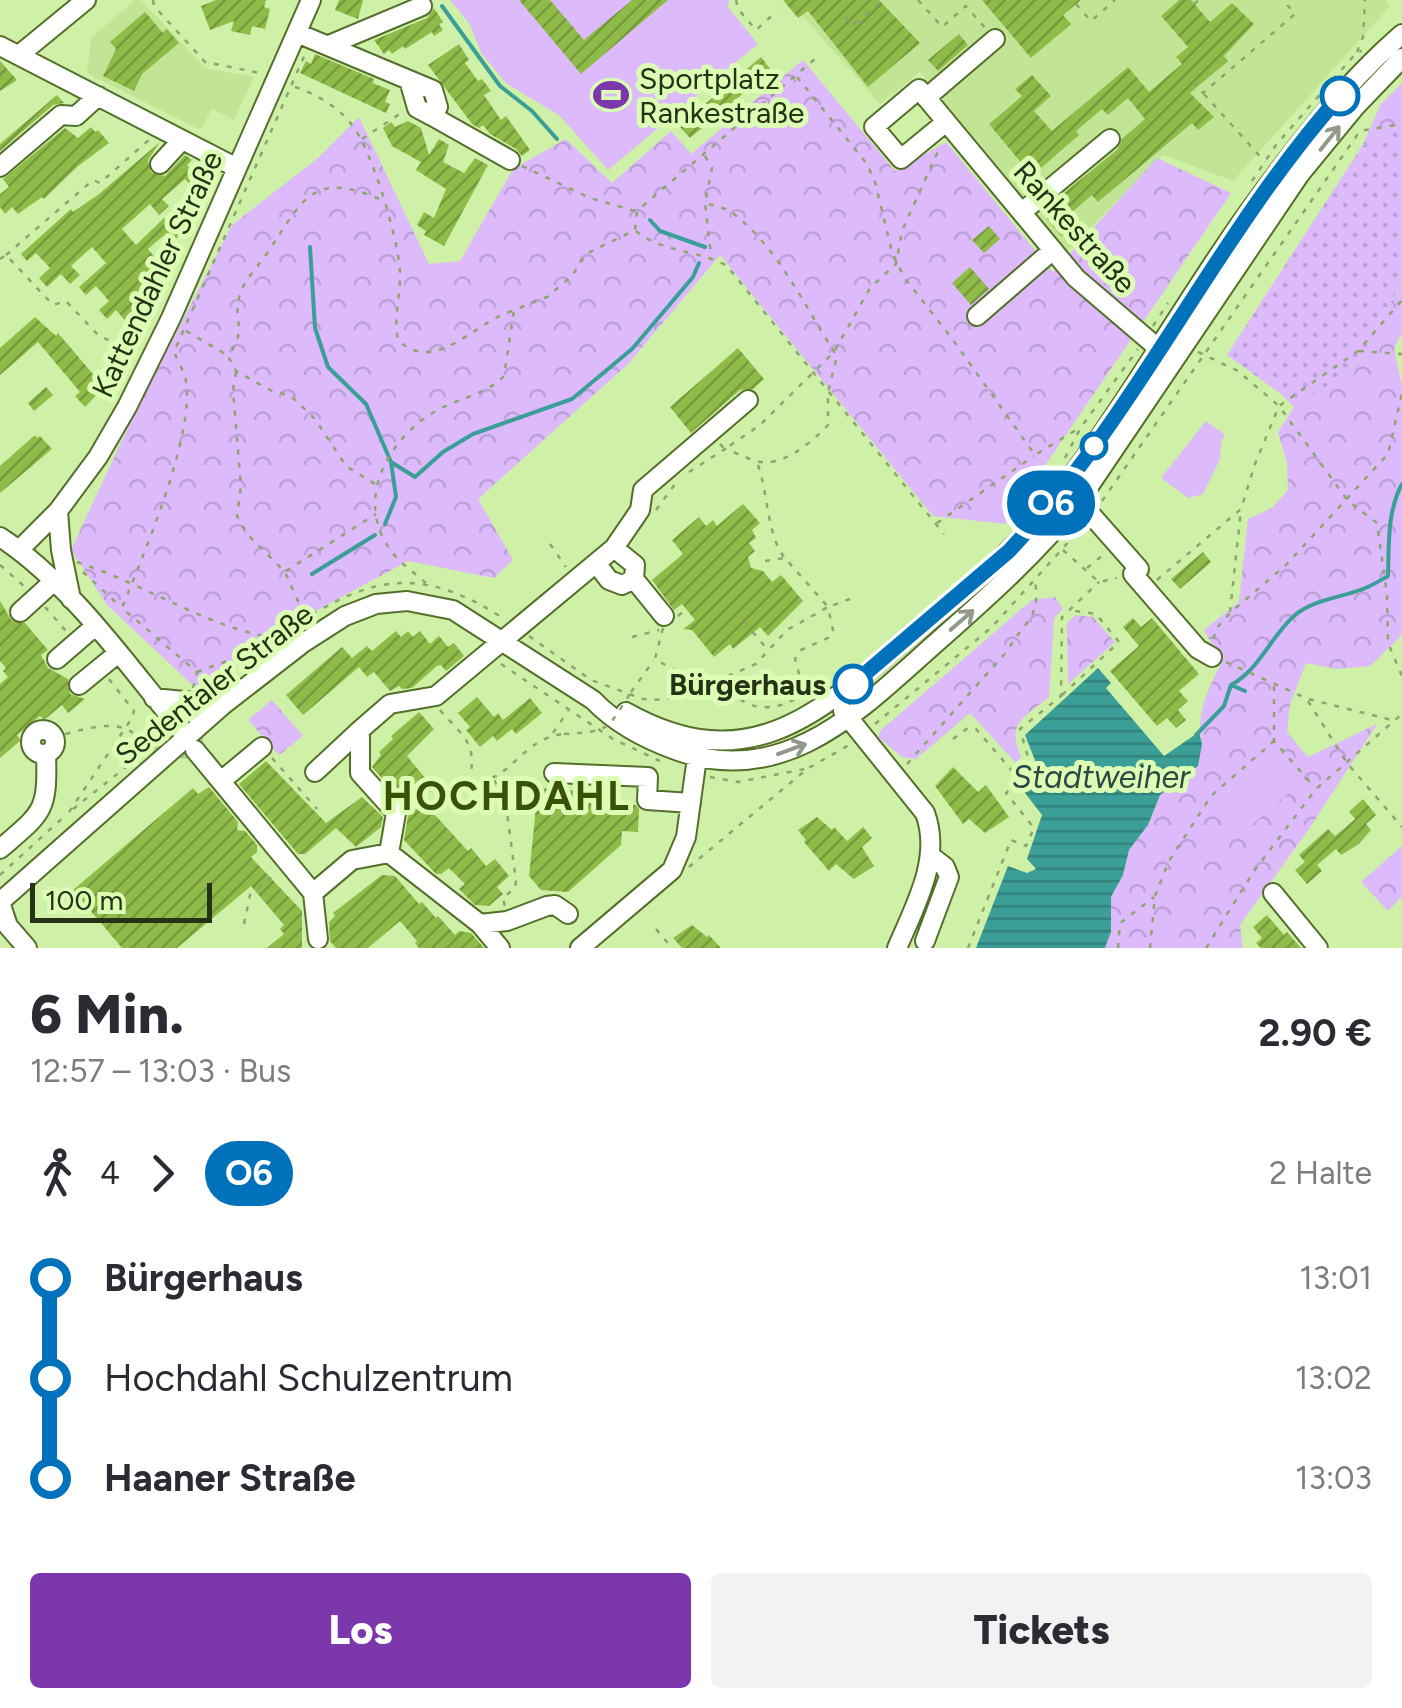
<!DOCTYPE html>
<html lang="de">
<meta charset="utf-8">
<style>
:root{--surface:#fff;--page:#f2f2f3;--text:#2b2b33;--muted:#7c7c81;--accent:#7b37ab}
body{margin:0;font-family:Figtree,sans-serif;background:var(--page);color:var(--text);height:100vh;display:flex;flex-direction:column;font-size:38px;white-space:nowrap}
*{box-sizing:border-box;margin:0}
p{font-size:32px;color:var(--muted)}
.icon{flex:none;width:55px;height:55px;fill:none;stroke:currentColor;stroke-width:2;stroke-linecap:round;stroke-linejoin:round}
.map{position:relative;height:948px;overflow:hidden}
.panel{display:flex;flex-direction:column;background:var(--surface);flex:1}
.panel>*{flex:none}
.badge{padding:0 20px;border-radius:32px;font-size:35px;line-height:65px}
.scale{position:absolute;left:30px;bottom:25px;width:182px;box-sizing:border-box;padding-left:10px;border:5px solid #263215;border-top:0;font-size:28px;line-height:35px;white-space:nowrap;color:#263215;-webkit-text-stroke:8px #dcfdb4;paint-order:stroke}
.map>.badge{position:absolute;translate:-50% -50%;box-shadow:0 0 0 5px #fff}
.legs{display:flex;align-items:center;gap:15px;height:110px;padding:0 30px;font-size:32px}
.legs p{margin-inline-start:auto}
.overview{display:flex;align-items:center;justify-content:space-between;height:170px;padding:0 30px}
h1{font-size:55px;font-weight:800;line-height:75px}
.cta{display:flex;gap:20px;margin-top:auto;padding:20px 30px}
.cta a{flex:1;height:115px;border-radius:10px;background:var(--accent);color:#fff;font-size:40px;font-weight:800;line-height:115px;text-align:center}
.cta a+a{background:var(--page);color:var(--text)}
ul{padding:0 30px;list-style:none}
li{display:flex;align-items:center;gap:35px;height:100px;font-size:38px}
li i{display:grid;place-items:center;width:15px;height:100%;margin:0 12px;background:currentColor}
li i::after{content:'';width:25px;height:25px;margin:-12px;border:8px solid;border-radius:50%;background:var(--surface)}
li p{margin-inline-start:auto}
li:first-child i{background:linear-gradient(#0000 50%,currentColor 0)}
li:last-child i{background:linear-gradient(currentColor 50%,#0000 0)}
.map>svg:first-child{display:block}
</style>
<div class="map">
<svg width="1402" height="948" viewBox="0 0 1402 948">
<defs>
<pattern id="grass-dots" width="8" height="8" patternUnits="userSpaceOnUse" patternTransform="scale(2.5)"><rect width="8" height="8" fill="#dcbafc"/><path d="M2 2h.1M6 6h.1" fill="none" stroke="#bda0d7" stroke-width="1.8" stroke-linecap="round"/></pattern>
<pattern id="forest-crowns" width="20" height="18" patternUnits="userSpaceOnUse" patternTransform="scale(2.5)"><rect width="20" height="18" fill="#dcbafc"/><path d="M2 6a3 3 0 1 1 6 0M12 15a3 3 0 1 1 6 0" fill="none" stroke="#bda0d7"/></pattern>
<pattern id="water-rules" width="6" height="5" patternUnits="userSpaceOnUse" patternTransform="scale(2.5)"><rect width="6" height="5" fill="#3b9f97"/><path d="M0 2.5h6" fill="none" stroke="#31827a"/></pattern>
<pattern id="building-hatch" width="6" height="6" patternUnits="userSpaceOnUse" patternTransform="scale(2.5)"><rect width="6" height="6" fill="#8fbc48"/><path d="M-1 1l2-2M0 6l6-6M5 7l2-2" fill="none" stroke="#75993b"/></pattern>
</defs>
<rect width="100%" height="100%" fill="#cff0a7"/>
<path fill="#c2e595" d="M135,0H141L205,68L254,77L234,120L212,109L200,130L87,73L91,38Z
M789,0H1385L1390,6L1233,181L1163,155L1065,253L920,72L880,104Z"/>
<path fill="url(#grass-dots)" d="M1402,122V281L1362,358L1326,387L1294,407L1281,394L1227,355L1362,146Z"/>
<path fill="url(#forest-crowns)" d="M803,60L895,171L946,142L1053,272L1157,158L1231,193L1005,524L933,516L720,255L628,364L478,499L513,560L494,578L408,561L312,613L200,692L107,605L71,550L137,408L232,225L318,158L359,117L429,264L460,261L513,169L566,139L612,183L671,131L691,154Z
M1402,83V122L1362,146L1381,104Z
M1402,281V333L1394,349L1402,386V631L1400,637L1370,666L1337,669L1306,663L1290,704L1287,732L1308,757L1377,724L1309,829L1240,925L1243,948H1105L1111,932V897L1123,875L1129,850L1148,825L1160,795L1202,744C1195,714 1208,689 1222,662L1204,630L1239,602L1248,519L1272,508L1288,490L1287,463L1278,432L1294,407L1326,387L1362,358Z
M1055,597L1063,609L1054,618L1049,697C1024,718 1006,722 1021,757L1016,763L970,713L916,759L902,757L878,737L881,730L1032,600Z
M1076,615L1093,617L1115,642L1068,684L1067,623Z
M272,700L303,736L279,755L248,720Z
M1402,846V896L1388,911L1361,882Z"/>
<path fill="#dcbafc" d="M450,0H730L727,6L758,44L608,170L560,116L506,83L482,54L469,23Z
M1206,421L1225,435L1221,443L1220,459L1203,494L1188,498L1161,478Z
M1279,750L1304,780L1241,834L1215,805Z"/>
<path fill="url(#water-rules)" d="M1098,668L1111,683L1106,688L1164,756L1199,732L1202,744L1198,766L1160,795L1148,825L1129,850L1123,875L1111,897V932L1105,948H976L1008,866L1027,873L1036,869L1027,859L1042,815L1022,789L1040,773L1025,735Z"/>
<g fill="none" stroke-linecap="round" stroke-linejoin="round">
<path stroke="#3b9f97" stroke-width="4" d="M442,6L500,86L532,111L557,139
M650,220L660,231L705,247
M310,247L315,328L328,367L366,404L391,462L396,497L385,524
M391,462L415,477L443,452L473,434L572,399L632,349L693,277L699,263
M312,574L375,535
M1231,685L1245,691
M1196,735L1224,706L1231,685C1260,669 1271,636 1294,616C1312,600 1339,598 1360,590C1370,587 1379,581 1388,576C1389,546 1387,511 1402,484"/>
</g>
<path fill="url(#building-hatch)" d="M216,0H266L264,7L270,9L265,29L252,26L250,35L231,31L234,21L210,30L201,6Z
M339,0H363L358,19L335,10Z
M519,0H550L584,40L632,0H668L581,74Z
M783,0H879L920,43L868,87L808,11L798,18Z
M982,0H1081L1063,15L1071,24L1031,58Z
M1179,0H1191L1210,22L1232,3L1254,24L1224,56L1228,61L1190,93L1214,117L1198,130L1192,123L1098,202L1092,195L1070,214L1072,216L1065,223L1070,228L1061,236L1041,212L1118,149L1122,139L1145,119L1128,98L1108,115L1102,109L1076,131L1079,135L1041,168L1032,158L1023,165L989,124L1022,96L1015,89L1032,75L1051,96L1034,111L1052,131L1128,67L1149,92L1182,64L1176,57L1188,47L1161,16Z
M434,8L443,22L439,24L443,30L434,36L432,32L405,49L403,46L392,54L389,50L384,54L374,40L427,18Z
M145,12L163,33L167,29L179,43L142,74L134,91L103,76L116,49L110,42Z
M959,34L968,45L938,71L928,60Z
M459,44L469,60L465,63L478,81L482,79L491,91L484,95L501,120L506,116L530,150L522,156L516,149L490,134L483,125L479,128L472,124L428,65Z
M315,54L374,79L373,83L390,90L385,102L390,104L386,113L300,73L306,61L311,64Z
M761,57L771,70L690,138L679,126Z
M0,61L17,80L0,91Z
M57,95L64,103L53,105L0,151V144Z
M408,121L421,128L429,155L439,139L449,145L443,162L464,173L475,158L488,165L444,246L424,235L426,231L417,225L424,212L434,218L446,189L416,170L421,162L392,146L383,128L391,122L395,127Z
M91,127L95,132L98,130L109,143L78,166L44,199L42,197L18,214L12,207L5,214L0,207V194L9,187L3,179L65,128L78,138Z
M160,142L148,160L151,172L165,176L185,155L192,160L187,165L202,182L194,189L185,179L162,199L169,206L159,215L150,204L122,229L136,245L164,218L179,236L170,244L163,236L148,249L157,260L150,266L162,279L142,296L150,305L128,324L116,310L107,319L99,310L109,301L96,286L86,295L79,287L106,263L92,247L71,266L80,275L70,284L61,274L47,287L39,278L50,268L36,253L27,261L21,254L71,209L73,212L99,194Z
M989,226L1000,239L984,253L972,240Z
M970,267L989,289L971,305L952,283Z
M35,317L56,336L58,333L104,387L85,407L75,396L80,392L38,342L0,375V348Z
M738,348L764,379L753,389L740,390L691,433L670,407Z
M46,387L53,395L34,411L28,403Z
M35,435L37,438L40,436L52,449L0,493V466Z
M743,504L760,523L752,530L756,538L749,543L755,551L748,557L751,568L763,571L772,582L781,575L803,601L768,636L760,627L733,649L730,644L714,657L692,630L683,629L695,620L682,604L674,610L652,580L683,554L672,540L699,517L706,526L713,520L717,526Z
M1203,552L1211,562L1180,589L1171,579Z
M0,601L12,621L25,623L48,650L41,655L48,668L68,679L70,694L85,699L68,713L62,705L44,720L40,716L17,735L21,740L0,758V684L8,677L3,671L6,668L0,661Z
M1133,618L1141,627L1152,618L1199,674L1179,691L1188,701L1178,710L1186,720L1176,728L1167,718L1157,726L1110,671L1139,646L1123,627Z
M396,631L401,637L408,631L413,637L420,631L430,644L439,636L448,647L454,643L464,656L446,671L441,665L437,666L412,688L402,689L399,686L390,691L374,672L367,677L359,667L303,715L286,695L342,647L352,658L367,646L372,651Z
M477,697L494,717L498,713L503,720L530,698L542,713L516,734L512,729L497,741L493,736L480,747L466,730L470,727L458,713Z
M419,712L434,729L407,756L425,778L414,792L422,801L400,799L372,767L381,755L379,752L393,739L391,736Z
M266,761L326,823L362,797L383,817L381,827L356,847L336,828L305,854H298L239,784Z
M953,767L978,792L986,785L1009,817L985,833L969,819L963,824L935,786Z
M209,787L238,822L237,830L245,831L257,845V852L251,857L302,911V948H267L284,934L280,929L284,925L251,886L177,948H122L73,890L193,788L198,794Z
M538,788L613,793L612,803L636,805L639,809L638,832L622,831L621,845L568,892L541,890L529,876Z
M1363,799L1376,815L1366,824L1371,830L1359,844L1341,855L1336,849L1317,865L1322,871L1307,884L1295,870L1305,862L1299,855L1328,829L1335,836L1345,828L1355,819L1349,812Z
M424,803L468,851L471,848L486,866L495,859L509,876L497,887L503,894L489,906L475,905L459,889L465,884L449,868L441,874H436L404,840L408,816Z
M817,817L832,830L834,827L847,841L863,827L872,838L862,847L874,866L854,879L836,864L829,871L804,842L806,840L798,830Z
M382,875L395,876L419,904L422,902L436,918L438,916L455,935L459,931L471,933L484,948H419L415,943L417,941L400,921L368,948H336L330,941L329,922L335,916L333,913Z
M1267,915L1284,935L1287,932L1301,948H1261L1256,943L1262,938L1253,927Z
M692,925L707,937L709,935L721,948H682L673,938Z"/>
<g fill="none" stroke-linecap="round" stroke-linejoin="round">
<path stroke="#adca8a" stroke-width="18" stroke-dasharray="18 9" stroke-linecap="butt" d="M150,748L195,750L191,694"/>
<defs>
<path id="minor" d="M297,33L409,80L417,108L432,116
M329,45L422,6
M0,46L237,168
M19,55L86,0
M409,80L433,90L438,107L432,116L510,160
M926,98L995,39
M946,122L901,159L874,127L919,89L1076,278L1166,355
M160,164L182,140
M0,167L61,115L76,116L98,96
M1022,212L1110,139
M977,316L1053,250
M1078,493L1079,501L1139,569L1133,574L1198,649L1212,657
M58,511L61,550L71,599
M0,537C72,584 131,670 186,736
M19,550L58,511L98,457L127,407L171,318L311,0
M596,563L609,580L622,585L634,579L635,565L614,548
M634,579L664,616
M20,612L53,582
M57,659L94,627
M79,685L117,654
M154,698L223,705
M843,711L925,813C942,858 915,906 897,948
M626,712C746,779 816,717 906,639C948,603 994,570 1030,528C1113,432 1172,320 1245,217C1292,152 1341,87 1402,34
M31 742a12 12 0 1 1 24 0a12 12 0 1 1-24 0Z
M195,750L313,893L318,939
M315,772L360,730
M554,773L648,777L647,800L691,803
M221,781L262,747
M0,849C43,812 48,812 46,754
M389,853L396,813L360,773V730L390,704L436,696L614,548L640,510L643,490L748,400
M313,893L352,860L389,853L480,924L500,948
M1273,893L1318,948
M0,902L223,705L303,643L345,616L376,604L407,601L453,610L593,700C615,723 647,740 678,751C787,789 862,708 937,642C988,597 1036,554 1079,501L1300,174L1355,107L1402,58
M0,902L8,926L27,948
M480,924L507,921L547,906L555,905L568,914
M925,941L949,877L945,867L932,857
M580,948L672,870L686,837L698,750"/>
</defs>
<use href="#minor" stroke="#536f2a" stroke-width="22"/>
<path stroke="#8da66e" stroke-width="2.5" stroke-dasharray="5 8" stroke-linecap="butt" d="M153,0L154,6L205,62L260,73
M736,0L738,9L756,30L777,11
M918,0L942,27L966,6L986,29
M1076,4L1091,21L1115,0
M1194,4L1199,0
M845,17L852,26L857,21
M861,23L858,21L883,0
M1357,52L1363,37L1365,0
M797,77L867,164L875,182L892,252L904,277L953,340L1035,455L1081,427
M1193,82L1203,93L1295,14L1283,0
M295,87C316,94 339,107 352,125C372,150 398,238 400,271C401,294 393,317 398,340C435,376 476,321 512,311
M1204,94L1265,162
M362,139L401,113
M705,156L712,168L705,203L711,255
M522,166L590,198L635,211
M1252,181L1276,145L1357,52L1362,51
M636,231C660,252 699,250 727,266L944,534
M6,255L93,180L100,183L150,139
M0,259L6,255L53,305L66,301L99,336L136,352
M1153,326L1168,303
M186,331L227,355
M1359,351L1402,354
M1198,352L1238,371L1279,406L1348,501L1377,523L1387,595L1388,643L1402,676
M236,372L233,390L241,486L237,516L247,534L285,572L306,619
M720,444L725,449L760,425L834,352L870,288L896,264L902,231L939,149
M1065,458L1081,427L1138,349
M758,465C768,493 767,535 784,557
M689,472L725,449C736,452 745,458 756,461C781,469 812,442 828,425V392L837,356C805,308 781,251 734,214C727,208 714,206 705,203
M375,484L346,466L315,419L291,396L270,390L236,371L228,356C248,329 233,323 239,298C243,280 258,267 268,252C304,198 312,170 382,200
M1102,501L1360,131L1402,124
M656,510L678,480
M937,523L1034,456
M550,544L566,567
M1063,550L1099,582L1117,578
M765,561L785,558L828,607L850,599
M77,562C145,584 207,628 279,639
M0,565L25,587
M1087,568L1102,556
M286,571L376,514
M83,572L121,607
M1157,580L1241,509L1255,464L1279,406L1358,351L1402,300
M426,583C416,574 401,564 392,552C353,502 387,439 436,411C458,398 486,395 504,376L514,310L547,297L572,276L586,254L635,230L637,211L816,58
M45,607L66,631
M1230,612L1241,510
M678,616L685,610
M744,622L769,651
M663,628L655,659L703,687
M529,636L591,680L643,699L662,700L681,696L756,664L787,630L828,607L833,630L830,637L801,650L795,659L805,696
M632,637L659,630
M1214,639L1215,630L1230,613L1286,565L1388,454L1402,393
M1226,662L1308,699L1396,721
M501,664L613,739L660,761
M197,672C225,661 257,652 283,637C292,632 298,624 307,618C382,570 432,572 506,620
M723,680C743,713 774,714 803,694
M1274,686V741L1315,788
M193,688L197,672L122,608C143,555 195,436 186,381C184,372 178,361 174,352L306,52
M631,692L654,660
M1062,695L1119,642L1096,614L1069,610
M1308,701L1347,763L1402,827
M440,710C463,737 477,741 470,779
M875,724L992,627L1082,527
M553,733L568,711
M53,737C77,732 110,718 132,732L126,745L130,751L137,753L144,750
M953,739L968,728L976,729L1020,780
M272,758L317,809
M907,764L1008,650C1024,620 1041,620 1035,581
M710,777L738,782L805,769
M494,780L506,805L516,881L515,888L503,898L505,907
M406,804C438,780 457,790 489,779C515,770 528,737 564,734
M73,809L150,748
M69,812L132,718L134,711L108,678
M689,867L807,769L849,745
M0,875L67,814
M244,924L250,895L274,875
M656,929L672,948
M968,948L1011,840L1026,846L1034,828L1006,793L1032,771L1020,729L1061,696L1062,617L1099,582
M1118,948L1120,923L1154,897
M1150,948L1155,896L1169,861L1211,796L1274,741
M1206,948L1254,871L1316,789L1402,714"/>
<use href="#minor" stroke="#fff" stroke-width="18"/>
<path stroke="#8da66e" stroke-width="2.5" stroke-dasharray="5 8" stroke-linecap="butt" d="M564,734C611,731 606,731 631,692"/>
</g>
<defs><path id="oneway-shaft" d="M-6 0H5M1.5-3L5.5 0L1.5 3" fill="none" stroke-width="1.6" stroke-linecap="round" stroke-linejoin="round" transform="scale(2.5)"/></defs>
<g stroke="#92988a">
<use href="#oneway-shaft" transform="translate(1330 138) rotate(-51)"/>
<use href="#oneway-shaft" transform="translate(962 620) rotate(-41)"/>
<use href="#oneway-shaft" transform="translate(792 749) rotate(-20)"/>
</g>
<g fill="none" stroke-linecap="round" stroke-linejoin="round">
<defs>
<path id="line-1" d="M853,684L1009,551C1137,415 1215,237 1340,96"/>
</defs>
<use href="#line-1" stroke="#fff" stroke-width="22"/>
<use href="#line-1" stroke="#0072bc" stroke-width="15"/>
</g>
<defs>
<symbol id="stadium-bare" viewBox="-9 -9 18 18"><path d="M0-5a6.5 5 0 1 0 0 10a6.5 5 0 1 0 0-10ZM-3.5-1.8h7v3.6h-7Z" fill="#7b37ab" stroke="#dcfdb4" stroke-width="2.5" paint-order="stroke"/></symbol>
</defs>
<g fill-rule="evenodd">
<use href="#stadium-bare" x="586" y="70" width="50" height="50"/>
</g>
<g fill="#fff" stroke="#0072bc" stroke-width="5">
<circle cx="1340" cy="96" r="18"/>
<circle cx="1094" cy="446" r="12"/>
<circle cx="853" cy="684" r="18"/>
</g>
<g text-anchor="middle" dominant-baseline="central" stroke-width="10" stroke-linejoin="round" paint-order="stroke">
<g font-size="30" fill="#263215" stroke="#dcfdb4" text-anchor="start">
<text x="639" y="78">Sportplatz<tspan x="639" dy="34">Rankestraße</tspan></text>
</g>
<g font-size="30" fill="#263215" stroke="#dcfdb4">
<text transform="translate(1075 227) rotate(48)">Rankestraße</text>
<text transform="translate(157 274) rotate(-65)">Kattendahler Straße</text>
<text transform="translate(214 684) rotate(-38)">Sedentaler Straße</text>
</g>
<g font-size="30" font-weight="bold" fill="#263215" stroke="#dcfdb4" text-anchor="end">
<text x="826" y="684">Bürgerhaus</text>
</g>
<g font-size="32" font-style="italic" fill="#2b4946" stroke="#dcfdb4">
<text x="1101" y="777">Stadtweiher</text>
</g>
<g font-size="40" font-weight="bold" letter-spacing="2.5" fill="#395206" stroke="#dcfdb4">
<text x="507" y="796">HOCHDAHL</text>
</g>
</g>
</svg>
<div class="scale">100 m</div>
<b class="badge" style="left:1051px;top:503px;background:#0072bc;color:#fff">O6</b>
</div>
<section class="panel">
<div class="overview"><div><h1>6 Min.</h1><p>12:57 – 13:03 · Bus</p></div><b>2.90 €</b></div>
<div class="legs"><svg class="icon" aria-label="walk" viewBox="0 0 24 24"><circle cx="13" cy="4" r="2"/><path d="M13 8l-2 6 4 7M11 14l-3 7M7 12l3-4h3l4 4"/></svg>4<svg class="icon" aria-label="forward" viewBox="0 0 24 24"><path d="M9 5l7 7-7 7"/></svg><b class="badge" style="background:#0072bc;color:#fff">O6</b><p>2 Halte</p></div>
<ul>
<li><i style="color:#0072bc"></i><b>Bürgerhaus</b><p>13:01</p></li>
<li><i style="color:#0072bc"></i><span>Hochdahl Schulzentrum</span><p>13:02</p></li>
<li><i style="color:#0072bc"></i><b>Haaner Straße</b><p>13:03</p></li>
</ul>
<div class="cta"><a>Los</a><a>Tickets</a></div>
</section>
